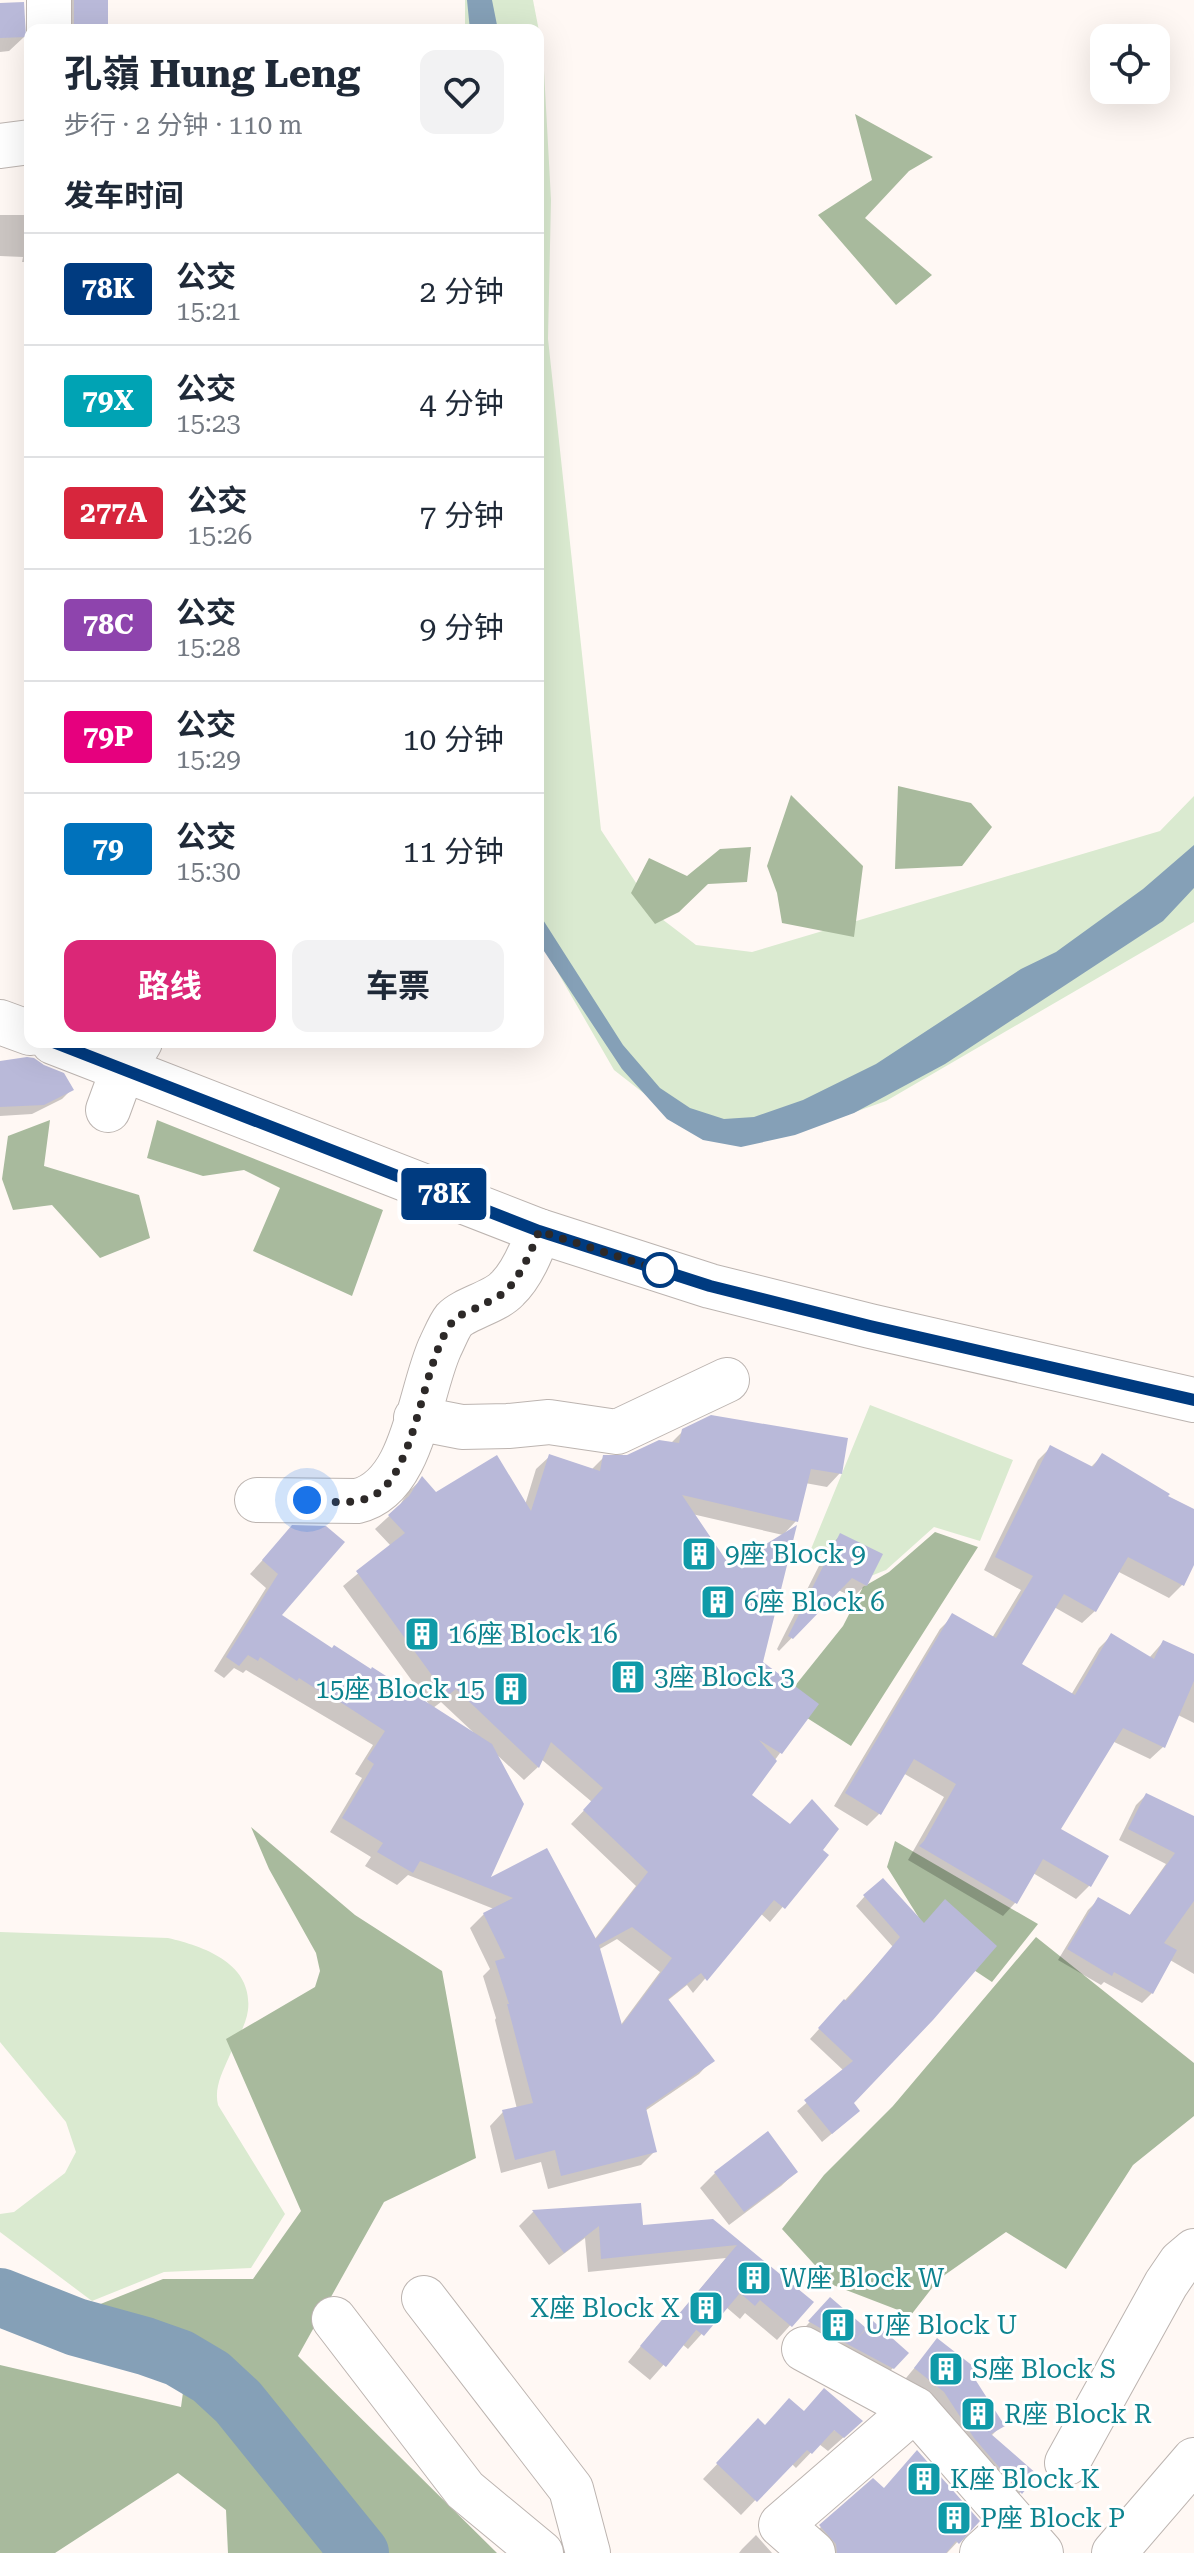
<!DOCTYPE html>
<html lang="zh">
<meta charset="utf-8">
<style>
:root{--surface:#fff;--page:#f2f2f3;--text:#1f2937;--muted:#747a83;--line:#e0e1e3;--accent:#db2777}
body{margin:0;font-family:"Roboto Serif","Noto Sans SC",serif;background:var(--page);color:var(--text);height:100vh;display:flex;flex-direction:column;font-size:30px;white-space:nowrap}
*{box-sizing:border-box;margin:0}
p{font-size:26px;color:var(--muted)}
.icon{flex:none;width:44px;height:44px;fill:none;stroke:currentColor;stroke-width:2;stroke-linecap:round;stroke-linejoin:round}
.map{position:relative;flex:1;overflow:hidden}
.sheet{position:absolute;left:24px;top:24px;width:520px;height:1024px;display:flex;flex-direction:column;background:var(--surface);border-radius:16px;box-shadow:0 8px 32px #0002}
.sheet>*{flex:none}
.badge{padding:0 16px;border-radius:6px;font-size:28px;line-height:52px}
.controls{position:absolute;left:1090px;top:24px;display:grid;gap:16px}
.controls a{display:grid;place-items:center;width:80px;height:80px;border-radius:16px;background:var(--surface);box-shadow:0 8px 32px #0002;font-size:40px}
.you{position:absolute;width:40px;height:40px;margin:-20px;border:6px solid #fff;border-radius:50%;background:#1a73e8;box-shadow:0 0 0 12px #1a73e833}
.map>.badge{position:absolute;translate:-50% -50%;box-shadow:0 0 0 4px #fff}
h2{padding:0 40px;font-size:30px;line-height:72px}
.round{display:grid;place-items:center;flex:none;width:84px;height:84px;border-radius:16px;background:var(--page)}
.summary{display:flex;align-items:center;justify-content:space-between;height:136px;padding:0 40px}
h1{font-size:38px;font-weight:700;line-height:60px}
.action{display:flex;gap:16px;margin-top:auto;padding:16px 40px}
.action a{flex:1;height:92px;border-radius:16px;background:var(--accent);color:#fff;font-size:32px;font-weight:700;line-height:92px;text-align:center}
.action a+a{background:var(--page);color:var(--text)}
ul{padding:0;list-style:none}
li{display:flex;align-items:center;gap:24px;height:112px;padding:0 40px;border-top:2px solid var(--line)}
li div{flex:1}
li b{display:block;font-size:30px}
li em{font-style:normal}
li .badge{min-width:88px;font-weight:700;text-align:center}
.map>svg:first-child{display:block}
</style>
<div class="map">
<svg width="1194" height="2553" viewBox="0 0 1194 2553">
<rect width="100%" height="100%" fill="#fff8f4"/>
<path fill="#daead0" d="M465,0H533L543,52L551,200L548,339L601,830L658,916L696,945L752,952L1160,831L1194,796V922L886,1101L790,1135L692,1131L614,1070L538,938V30H465Z
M870,1405L1013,1460L980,1541L934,1527L886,1570L863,1579L811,1549Z
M0,1932L168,1938C206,1947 253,1964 248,2010C246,2026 235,2043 229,2057C222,2073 214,2088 218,2105L285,2214L251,2268L164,2272L92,2301L0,2232V2214L14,2212L65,2173L76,2152L66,2122L0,2042Z"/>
<path fill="#a8ba9d" d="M855,114L933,157L909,171L865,218L932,275L896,305L818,215L872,180Z
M898,786L971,803L992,827L962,866L895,869Z
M791,795L863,866L854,937L782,923L777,893L767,866Z
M751,847L747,882L708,884L679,912L655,924L631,893L649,858L687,876L720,849Z
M50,1120L44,1166L139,1195L150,1238L100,1258L52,1205L13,1210L2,1179L8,1136Z
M157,1120L383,1210L352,1296L253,1251L280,1188L244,1170L203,1176L147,1158Z
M935,1532L978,1547L851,1746L782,1702L843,1626L863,1587L889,1572Z
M251,1827L355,1915L442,1971L476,2158L384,2202L298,2356L497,2553H228L226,2510L178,2473L55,2553H0V2365L181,2407L188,2356L98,2305L163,2279H253L301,2211L226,2039L315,1987L320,1971L316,1953L269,1869Z
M895,1841L1038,1924L992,1982L936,1945L887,1867Z
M1036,1937L1194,2063V2116L1133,2165L1066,2269L1006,2232L939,2279L911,2315L833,2285L782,2229L824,2175L893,2106Z"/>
<path fill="#85a0b7" d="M467,0H492L498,30H470Z
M1194,845V888L1163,921L945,1064L854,1113L795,1135L741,1147L703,1140L667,1119L622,1069L538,942V912L623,1045L660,1088L690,1108L724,1119L754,1117L803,1100L876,1064L1021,969L1056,952L1143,889Z"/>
<path fill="#0003" fill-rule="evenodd" d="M58,0H106V30H60Z
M0,5L24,37L9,51L0,52Z
M0,215H30V262H22L23,257L0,256Z
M0,1063L71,1090L62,1099L32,1114L0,1116Z
M683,1431L840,1473L827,1487L805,1483L796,1521L783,1535L692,1514L760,1662L780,1753L749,1795L826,1855L770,1922L760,1913L693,1993L687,1985L667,2001L712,2060L699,2074L645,2111L655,2151L641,2165L548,2189L541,2162L501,2173L490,2126L503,2112L517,2109L495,2020L496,2018L483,1976L490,1969L470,1928L484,1914L494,1909L408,1875L397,1885L365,1866L371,1857L330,1832L362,1778L355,1774L373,1745L246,1670L243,1673L234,1668L224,1678L214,1671L266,1588L250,1574L279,1542V1615L332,1650L431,1707L343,1586L391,1546L375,1529L398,1508L408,1492L422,1479L436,1495L525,1505L536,1469L550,1456L591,1470L604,1457H627L670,1444ZM441,1702L473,1732L472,1733L433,1708ZM495,1753L524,1780L538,1767L541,1759L592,1802L571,1824L636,1886L594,1940L487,1882ZM617,1939L660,1972L620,2026L598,1950Z
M1051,1447L1090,1468L1102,1456L1166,1497L1194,1512V1561L1182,1585L1169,1598L1117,1571L1095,1611L1082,1623L1054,1607L1020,1665L1071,1695L1099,1648L1111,1636L1149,1658L1163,1642L1194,1656V1723L1178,1715L1163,1747L1150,1759L1112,1741L1058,1829L1106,1856L1089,1886L1076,1899L1033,1873L1015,1903L1003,1916L908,1860L944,1797L903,1773L879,1814L867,1826L834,1806L940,1629L953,1616L992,1638L1021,1590L984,1570L1038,1460Z
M841,1535L866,1585L853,1597L838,1590L779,1651L777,1649L828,1548Z
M1146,1795L1194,1819V1974L1170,1960L1152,1993L1142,2003L1104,1982L1101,1985L1058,1960L1088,1910L1098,1900L1129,1916L1166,1864L1119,1840L1136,1805Z
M865,1896L924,1925L851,2103L848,2120L822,2142L797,2111L844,2071L810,2039L893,1947L856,1906Z
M796,2172L781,2186L729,2225L700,2188L715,2173Z
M639,2205L641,2227L713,2221L811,2302L777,2340L745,2313L740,2319L726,2307L688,2349L682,2344L650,2380L628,2362L657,2326L677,2317L726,2258L588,2272L585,2238L549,2265L519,2226L533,2212Z
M831,2299L866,2331L893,2368L878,2383L796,2337Z
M937,2341L1002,2425L991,2436L1021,2492L1006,2507L901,2384Z
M803,2413L845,2436L828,2451L819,2444L796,2468L791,2463L741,2515L703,2479L758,2421L764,2427Z
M883,2490L977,2521L947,2553H818L806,2541L821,2527Z
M756,2535L772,2553H739L742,2549Z"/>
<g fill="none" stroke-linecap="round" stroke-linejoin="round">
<path stroke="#85a0b7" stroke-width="58" d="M0,2297L76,2327L145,2346L179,2358L211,2377L238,2402L360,2553"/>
</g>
<path fill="#b9b9d9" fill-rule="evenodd" d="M74,0H108V30H74Z
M24,2L26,37L0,38V3Z
M27,1057L34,1058L44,1065L64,1073L74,1090L44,1105L0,1107V1061Z
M711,1415L848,1438L842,1474L811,1469L798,1522L682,1495L730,1566L797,1525L763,1662L819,1704L782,1754L759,1740L777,1761L752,1795L790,1824L812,1799L839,1829L823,1850L829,1855L785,1909L774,1900L707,1981L701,1973L668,1999L715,2061L646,2108L657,2152L561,2176L555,2150L515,2160L502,2110L533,2103L507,2004H509L495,1961L505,1958L483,1913L513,1898L420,1861L413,1873L377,1852L383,1843L342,1818L374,1764L367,1759L385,1731L337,1700L336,1702L299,1678L297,1681L260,1657L258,1661L248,1655L239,1666L226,1657L278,1574L262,1560L292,1525L326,1526L345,1542L282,1615L332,1648L334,1645L371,1669L372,1667L492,1744L524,1804L491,1877L547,1848L596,1939L648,1872L583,1810L603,1788L551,1742L539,1768L456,1689L447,1696L356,1571L405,1533L388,1515L409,1496L422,1476L436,1492L497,1455L531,1511L549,1454L600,1471L603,1455H627L659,1440L679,1443L682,1429ZM632,1927L672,1958L622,2025L599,1945Z
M1050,1445L1093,1467L1102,1453L1170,1494L1168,1496L1194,1509V1565L1184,1586L1128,1557L1096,1612L1064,1594L1022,1664L1075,1695L1111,1633L1154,1659L1163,1640L1194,1654V1681L1165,1748L1123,1728L1061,1829L1109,1856L1091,1887L1043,1859L1017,1904L919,1846L924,1841L956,1784L914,1759L881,1815L845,1793L952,1613L996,1638L1033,1576L995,1557Z
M840,1533L883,1554L867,1586L852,1578L793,1639L788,1636Z
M1146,1793L1194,1816V1901L1164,1943L1177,1950L1153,1994L1114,1972L1112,1976L1067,1949L1098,1897L1130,1915L1175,1853L1128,1829Z
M883,1878L924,1923L945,1899L997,1946L933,2020L854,2103L860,2111L832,2134L804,2100L853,2061L818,2028L844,1999L846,2001L900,1937L863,1895Z
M768,2131L798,2172L744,2212L714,2172Z
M641,2203L643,2225L713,2219L814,2302L792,2327L760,2300L755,2306L740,2293L704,2336L694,2328L696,2330L666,2367L640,2346L671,2309L678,2315L737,2245L601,2259L599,2226L564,2253L532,2210Z
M830,2297L866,2328L851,2346L808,2321Z
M873,2321L909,2353L894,2369L851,2346Z
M937,2338L978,2370L973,2376L1005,2426L991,2434L1038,2475L1022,2494L974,2438L944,2392L914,2368Z
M824,2388L863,2421L844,2438L834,2430L812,2454L807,2450L757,2502L716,2463L758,2418L765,2425L789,2398L804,2411Z
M917,2450L980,2521L959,2544L956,2541L946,2553H837L836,2544L819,2525L873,2478L884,2488Z"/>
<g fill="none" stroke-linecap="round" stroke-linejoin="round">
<defs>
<path id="minor" d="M49,0V30
M0,146L30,142
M108,1110L123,1069L140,1042
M416,1418L462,1427L508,1426L549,1422L617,1432L727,1380
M257,1500L357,1501C414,1488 419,1393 440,1347C444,1339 449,1326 454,1320C464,1309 495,1302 507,1289C522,1275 532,1250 539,1231
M424,2298L571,2489L588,2553
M334,2319L465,2490L541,2553
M804,2349L915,2409L1041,2553
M1067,2463L1166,2284L1181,2262L1194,2251
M813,2553L781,2525L915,2409
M982,2553L1015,2523
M1114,2553L1194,2460"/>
<path id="major" d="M0,1022L30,1033
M53,1042L539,1231L710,1286L870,1326L1194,1400"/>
</defs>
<use href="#minor" stroke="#bcb4b0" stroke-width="46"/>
<use href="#major" stroke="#bcb4b0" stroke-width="46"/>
<use href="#minor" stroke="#fff" stroke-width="44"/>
<use href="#major" stroke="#fff" stroke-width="44"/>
</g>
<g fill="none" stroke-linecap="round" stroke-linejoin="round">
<defs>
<path id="line" d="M53,1042L539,1231L710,1286L870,1326L1194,1400"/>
</defs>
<use href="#line" stroke="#fff" stroke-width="18"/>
<use href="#line" stroke="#003b80" stroke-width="12"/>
<path stroke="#2d2928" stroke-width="8" stroke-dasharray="0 14.4" d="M307,1500C326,1501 350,1505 368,1498C418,1481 421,1357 454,1320C460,1314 473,1310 481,1306C489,1301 501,1296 507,1290C521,1275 532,1250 539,1231L660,1270"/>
</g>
<defs>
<symbol id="building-square" viewBox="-11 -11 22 22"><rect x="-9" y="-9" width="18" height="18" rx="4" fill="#0f9aa8" stroke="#fff"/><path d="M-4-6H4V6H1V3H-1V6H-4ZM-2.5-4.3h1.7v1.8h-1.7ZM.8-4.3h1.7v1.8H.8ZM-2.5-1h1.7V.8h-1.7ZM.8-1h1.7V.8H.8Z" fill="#fff"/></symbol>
</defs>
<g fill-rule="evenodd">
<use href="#building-square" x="679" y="1534" width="40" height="40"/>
<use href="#building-square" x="698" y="1582" width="40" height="40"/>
<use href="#building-square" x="402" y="1614" width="40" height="40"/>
<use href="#building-square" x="608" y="1657" width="40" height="40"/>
<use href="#building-square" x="491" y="1669" width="40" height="40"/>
<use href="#building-square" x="734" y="2258" width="40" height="40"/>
<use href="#building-square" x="686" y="2288" width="40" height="40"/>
<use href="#building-square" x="818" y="2305" width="40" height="40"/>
<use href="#building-square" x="926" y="2349" width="40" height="40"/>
<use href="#building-square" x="958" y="2394" width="40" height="40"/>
<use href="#building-square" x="904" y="2459" width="40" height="40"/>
<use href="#building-square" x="934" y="2498" width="40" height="40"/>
</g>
<circle fill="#fff" stroke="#003b80" stroke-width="4" cx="660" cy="1270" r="16"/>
<g text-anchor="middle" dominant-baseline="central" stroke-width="6" stroke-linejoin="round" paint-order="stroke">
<g font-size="26" fill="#0d838f" stroke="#fff" text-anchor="start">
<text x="725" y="1554">9座 Block 9</text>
<text x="744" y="1602">6座 Block 6</text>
<text x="448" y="1634">16座 Block 16</text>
<text x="654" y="1677">3座 Block 3</text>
<text x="485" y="1689" text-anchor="end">15座 Block 15</text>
<text x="780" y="2278">W座 Block W</text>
<text x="680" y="2308" text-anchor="end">X座 Block X</text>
<text x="864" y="2325">U座 Block U</text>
<text x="972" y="2369">S座 Block S</text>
<text x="1004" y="2414">R座 Block R</text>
<text x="950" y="2479">K座 Block K</text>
<text x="980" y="2518">P座 Block P</text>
</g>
</g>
</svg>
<div class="controls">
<a><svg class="icon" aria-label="locate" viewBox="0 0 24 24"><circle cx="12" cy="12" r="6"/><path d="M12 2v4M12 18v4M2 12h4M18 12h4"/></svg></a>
</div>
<div class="you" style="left:307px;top:1500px"></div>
<b class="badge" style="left:444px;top:1194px;background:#003b80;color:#fff">78K</b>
<section class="sheet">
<div class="summary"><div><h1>孔嶺 Hung Leng</h1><p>步行 · 2 分钟 · 110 m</p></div><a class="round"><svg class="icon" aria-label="heart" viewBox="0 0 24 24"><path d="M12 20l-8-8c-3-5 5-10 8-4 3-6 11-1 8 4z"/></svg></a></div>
<h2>发车时间</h2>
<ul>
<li><span class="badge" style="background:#003b80;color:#fff">78K</span><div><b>公交</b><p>15:21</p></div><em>2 分钟</em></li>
<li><span class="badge" style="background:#00a3b4;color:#fff">79X</span><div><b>公交</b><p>15:23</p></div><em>4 分钟</em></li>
<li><span class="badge" style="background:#d7263d;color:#fff">277A</span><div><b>公交</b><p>15:26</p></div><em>7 分钟</em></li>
<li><span class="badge" style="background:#8e44ad;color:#fff">78C</span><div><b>公交</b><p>15:28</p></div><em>9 分钟</em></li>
<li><span class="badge" style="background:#e6007e;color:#fff">79P</span><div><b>公交</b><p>15:29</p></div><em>10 分钟</em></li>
<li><span class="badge" style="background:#0072bc;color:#fff">79</span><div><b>公交</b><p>15:30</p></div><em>11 分钟</em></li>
</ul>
<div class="action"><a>路线</a><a>车票</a></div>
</section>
</div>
